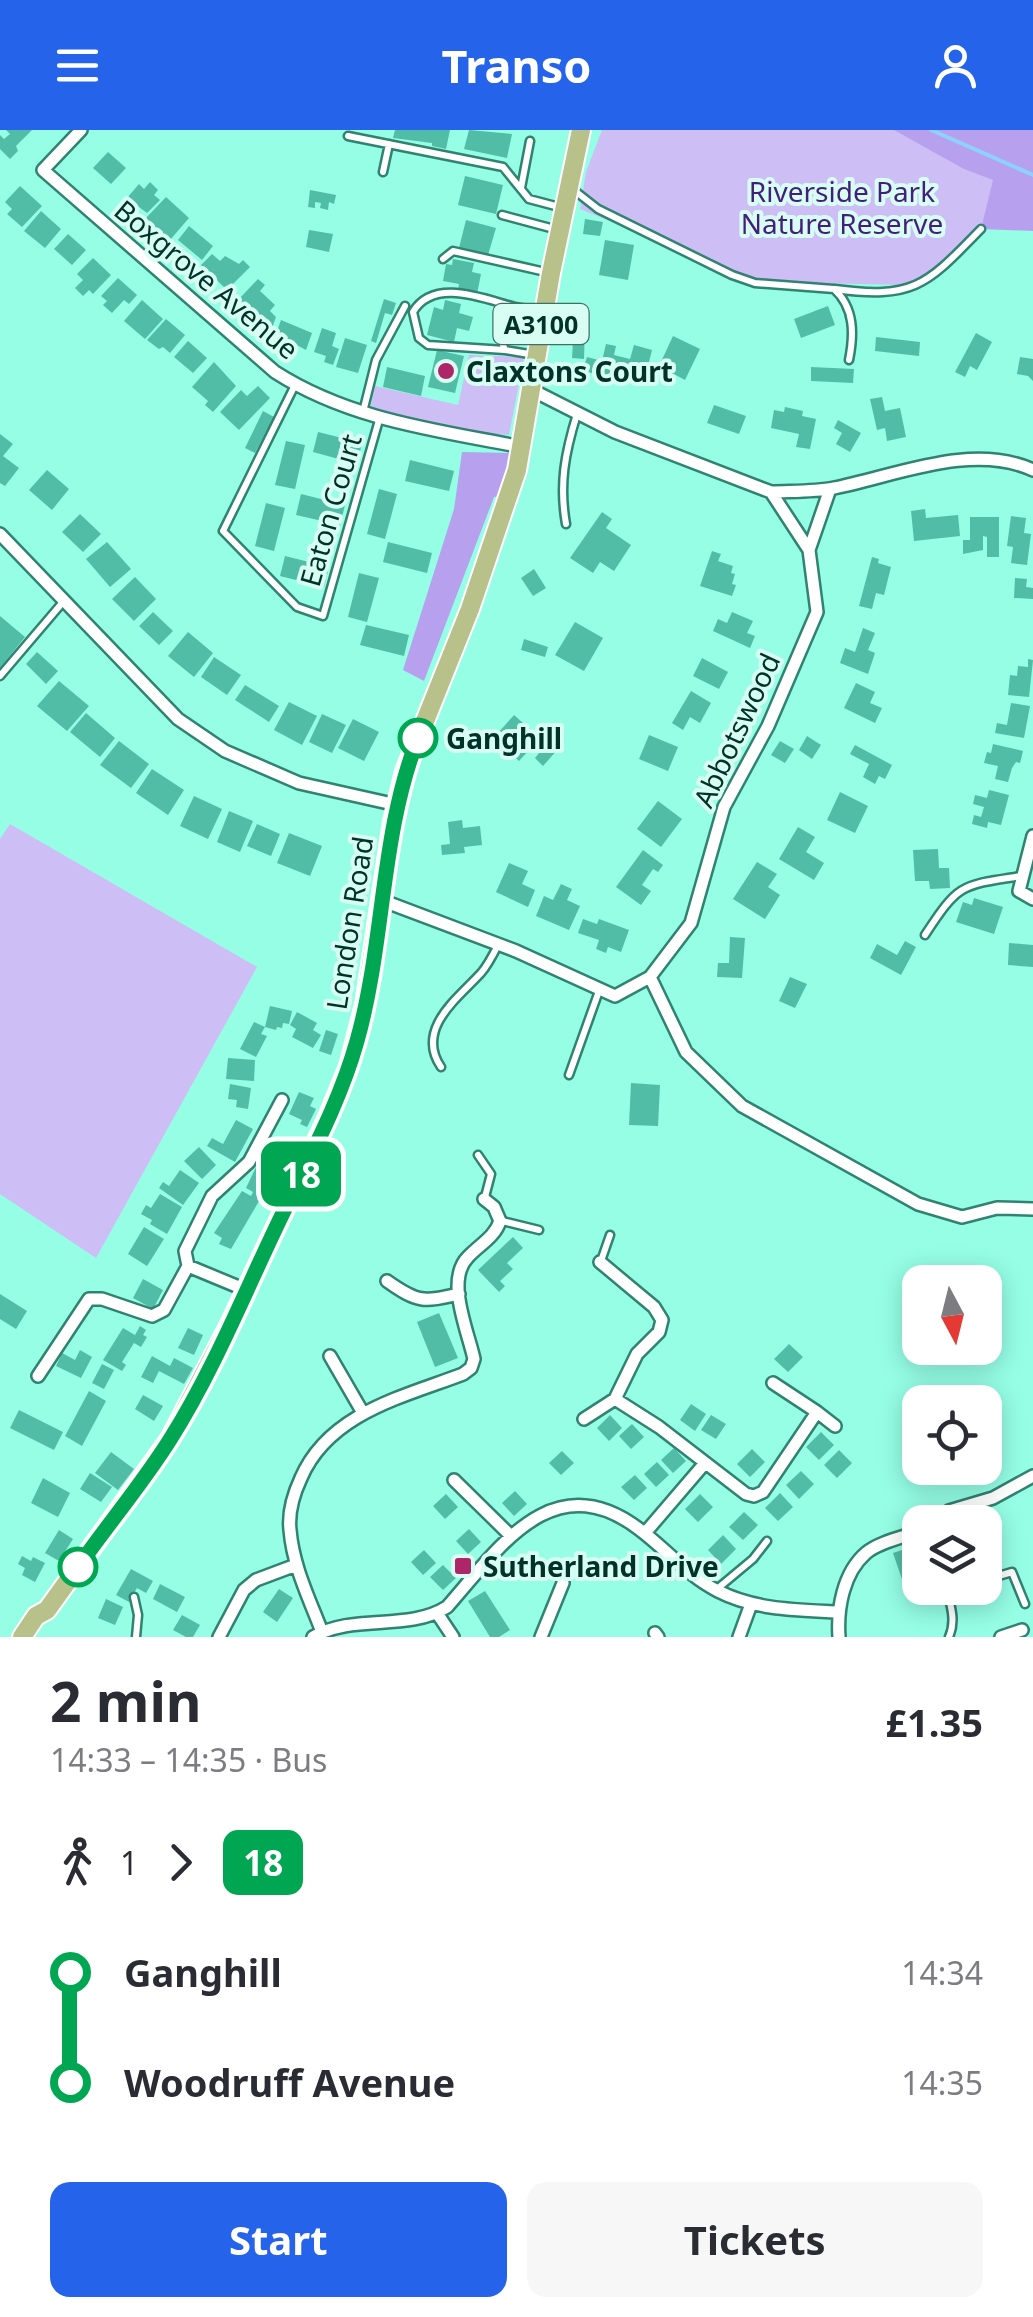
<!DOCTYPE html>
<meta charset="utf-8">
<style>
:root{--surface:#fff;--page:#f7f7f7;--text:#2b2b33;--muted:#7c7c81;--accent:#2563eb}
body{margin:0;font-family:"Noto Sans",sans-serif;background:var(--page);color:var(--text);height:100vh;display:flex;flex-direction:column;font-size:38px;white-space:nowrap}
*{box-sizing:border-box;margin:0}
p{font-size:32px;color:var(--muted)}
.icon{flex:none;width:55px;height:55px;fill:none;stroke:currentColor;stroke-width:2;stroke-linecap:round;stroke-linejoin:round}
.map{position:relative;height:1507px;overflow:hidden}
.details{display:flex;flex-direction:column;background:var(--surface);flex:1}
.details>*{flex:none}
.badge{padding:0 20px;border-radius:15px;font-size:35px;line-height:65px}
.needle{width:65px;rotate:173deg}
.tools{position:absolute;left:902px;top:1135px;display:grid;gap:20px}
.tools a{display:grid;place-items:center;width:100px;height:100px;border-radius:20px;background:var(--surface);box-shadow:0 5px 25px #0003;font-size:50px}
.map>.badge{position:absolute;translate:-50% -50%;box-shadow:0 0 0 5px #fff}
.legs{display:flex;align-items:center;gap:15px;height:110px;padding:0 50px;font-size:32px}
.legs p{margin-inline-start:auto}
.overview{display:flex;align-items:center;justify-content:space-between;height:170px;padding:0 50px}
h1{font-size:55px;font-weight:700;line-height:75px}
.action{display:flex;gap:20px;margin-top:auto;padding:20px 50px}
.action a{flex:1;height:115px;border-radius:20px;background:var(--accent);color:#fff;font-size:40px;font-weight:700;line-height:115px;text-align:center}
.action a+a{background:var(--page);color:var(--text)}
ul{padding:0 50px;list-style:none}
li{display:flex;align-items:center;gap:35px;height:110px;font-size:38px}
li i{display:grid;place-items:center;width:15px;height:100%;margin:0 12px;background:currentColor}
li i::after{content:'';width:25px;height:25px;margin:-12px;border:8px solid;border-radius:50%;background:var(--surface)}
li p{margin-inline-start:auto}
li:first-child i{background:linear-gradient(#0000 50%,currentColor 0)}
li:last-child i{background:linear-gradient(currentColor 50%,#0000 0)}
header{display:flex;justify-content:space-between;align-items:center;height:130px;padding:0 50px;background:var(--accent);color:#fff;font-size:45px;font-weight:700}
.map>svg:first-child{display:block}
</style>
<header><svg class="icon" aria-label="menu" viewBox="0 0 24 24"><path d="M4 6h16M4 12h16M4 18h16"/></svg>Transo<svg class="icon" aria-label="person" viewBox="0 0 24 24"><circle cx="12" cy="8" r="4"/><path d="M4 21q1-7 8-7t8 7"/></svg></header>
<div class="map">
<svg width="1033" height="1507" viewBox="0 0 1033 1507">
<rect width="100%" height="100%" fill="#95fee5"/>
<path fill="#cdbef6" d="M602,0H1033L981,99L944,142L905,155L768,152L747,147L580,79L586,42Z
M469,225L524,227L509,305L456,301L370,280L375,256L458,275Z
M10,694L257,837L96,1128L0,1064V709Z"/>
<path fill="#b7a1ef" d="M894,0H1033V101L981,99L993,50L964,39Z
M462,322L511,323L510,365L494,367L424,551L403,540L454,379Z"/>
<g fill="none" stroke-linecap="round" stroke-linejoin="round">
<path stroke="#8ed1fc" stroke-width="4" d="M931,0L1033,45"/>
</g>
<path fill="#52bda6" d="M6,0H32L16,16L18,21L10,29L0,19V5L4,9L10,4Z
M395,0H450L446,19L432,16V13L393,8Z
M469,0L512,4L507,28L464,19Z
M108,22L126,38L111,54L93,38Z
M465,46L503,55L496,84L458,75Z
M150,52L158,60L154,65L160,70L147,83L127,68L139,54L144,59Z
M20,56L42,76L22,97L7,84L12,79L5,72Z
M310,60L336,65L334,74L329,72L328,80L320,78L321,73L315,72V78L308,77Z
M166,67L189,88L170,110L146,88Z
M41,81L61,99L45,118L24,101Z
M585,89L603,92L600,106L583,104Z
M466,90L496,98L488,125L459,118Z
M189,96L213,116L202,130L178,110Z
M309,100L333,104L329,122L306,117Z
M68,104L86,120L72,135L54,119Z
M605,110L634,115L628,150L599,145Z
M212,124L220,131L225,126L239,134L243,130L250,137L227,160L201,135Z
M93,128L111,145L93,164L89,160L83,166L75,158L83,150L77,144Z
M453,129L474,133L472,142L481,144L477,164L458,160L459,154L443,151L446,134L452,135Z
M118,148L137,165L129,174L124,170L112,183L103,175L107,171L101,166Z
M258,149L265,155L260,161L275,175L270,181L276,187L272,198L239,169Z
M384,169L396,173L392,185L385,183L376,213L371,211Z
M142,170L163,189L145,209L124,191Z
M445,170L461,174L459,183L473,187L469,201L457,198L454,212L427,205L434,177L443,180Z
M828,176L835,195L801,208L794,189Z
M166,189L185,205L170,223L163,217L159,219L147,210Z
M281,190L312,203L306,220L276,204Z
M574,194H585L584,229L572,228Z
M322,198L336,203L332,216L339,219L333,235L324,232L326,226L314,222Z
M976,203L992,212L977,240L970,236L965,247L955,242Z
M673,206L700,219L685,250L659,236Z
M876,207L920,212L919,226L875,221Z
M345,208L367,215L358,243L336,237Z
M188,211L207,228L193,243L174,227Z
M606,214L616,216L614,225L630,229L634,215L652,220L643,256L625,251L626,246L610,242L608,249L583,240L587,227L602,231Z
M437,220L464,226L455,263L428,257Z
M1020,227L1033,229V251L1028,246L1017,244Z
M214,232L236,256L213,282L205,275L208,271L192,257Z
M387,237L425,246L421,266L383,257Z
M811,237L854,239L853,253L811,251Z
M258,256L270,268L239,300L220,282L241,260L247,266Z
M882,267L885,281L900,278L906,307L887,311L885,298L877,300L870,269Z
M714,275L746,286L739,304L707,293Z
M785,277L803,281L802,286L816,289L810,319L796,317L799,304L771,298L774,280L784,282Z
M263,281L274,287L255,323L245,318Z
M838,290L861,303L850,322L836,314L842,303L834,298Z
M318,302L362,313L357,334L313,322Z
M0,304L13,314L3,326L19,338L5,356L0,353Z
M286,311L305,315L295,359L275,355Z
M410,330L454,341L449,361L405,351Z
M47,340L69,359L52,380L29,360Z
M379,359L397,364L385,409L367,404Z
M301,364L345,375L340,395L296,385Z
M266,373L285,378L274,421L255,416Z
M925,379L926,388L958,385L960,406L914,411L911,381Z
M602,382L612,389L606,398L631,415L614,441L600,432L593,443L570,428Z
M80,384L101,404L83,422L62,402Z
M1011,386L1026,388L1024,403L1031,404L1027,435L1011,433L1013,417L1007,416Z
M970,387H999V427H987V407L983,406V420L963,424V410H970Z
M107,412L131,439L110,457L86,429Z
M388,412L432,423L427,443L383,432Z
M712,421L721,424L718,431L733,436L731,443L735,444L732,454L736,455L732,466L700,456Z
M285,426L329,437L324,457L280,446Z
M872,427L879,429L878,433L891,437L884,465L876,463L872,479L859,476Z
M534,439L546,458L533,466L521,448Z
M359,443L379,448L367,492L348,487Z
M135,447L156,469L134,491L112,469Z
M1015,448L1027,449L1026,457L1033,458V469L1014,468Z
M153,482L173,501L159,515L139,496Z
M732,482L753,491L747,503L755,506L750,518L713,501L718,489L727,493Z
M0,486L25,507L0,538Z
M575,492L603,508L584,541L555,525Z
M366,495L409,505L404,526L360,515Z
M863,498L875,503L868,520L875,523L868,544L840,533L845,518L855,522Z
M188,502L213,523L194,547L168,526Z
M524,509L548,517L545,527L521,520Z
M37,522L58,541L46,554L26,534Z
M214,527L241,545L227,565L201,547Z
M702,528L728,542L719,559L693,546Z
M1028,529L1033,530L1029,567L1008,565L1010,545L1017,546L1018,536L1028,537Z
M59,551L89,576L67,601L37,576Z
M856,553L875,562L870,573L882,578L875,593L844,578Z
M245,555L279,576L269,592L235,570Z
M691,561L711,573L700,593L690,587L683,600L672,593Z
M289,572L317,586L302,615L274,600Z
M1011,573L1030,576L1024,608L995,603L997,593L1007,595Z
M86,583L115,608L100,627L70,602Z
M322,584L346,595L332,623L309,612Z
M514,585L540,608L519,631L507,620L511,615L498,603Z
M353,589L379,602L364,631L338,618Z
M649,605L678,617L668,641L639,629Z
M807,606L821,615L812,629L799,620Z
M550,610L559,618L543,636L535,628Z
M119,611L149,634L131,658L100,635Z
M780,611L794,619L785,633L771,625Z
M993,614L1023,621L1020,633L1016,632L1012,638L1008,652L995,649L998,636L984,633L987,622L991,623Z
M855,615L892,635L885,649L879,646L875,654L863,647L869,634L850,624Z
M152,639L184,660L168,685L136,663Z
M989,660L1009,665L1001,695L988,692L987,698L972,694L974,685L981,687L984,677L973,674L975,665L987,668Z
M840,662L868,676L855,703L827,690Z
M194,666L222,679L208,709L180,696Z
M658,671L682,689L661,717L637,699Z
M229,681L253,691L240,722L217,712Z
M462,690L463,698L480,696L482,715L464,717L465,723L442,725L441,715L450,714L448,692Z
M257,694L280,704L271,726L247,716Z
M798,697L815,707L806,722L824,733L814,750L779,729Z
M289,703L322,716L310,746L277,733Z
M938,719L939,738H949L950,758L930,759L929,751H915L913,720Z
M643,720L663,735L658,742L653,739L642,755L651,761L641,775L616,757Z
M757,732L777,744L768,757L780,765L765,789L733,769Z
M509,733L528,741L522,754L535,760L528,777L496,762Z
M561,754L572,759L567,770L580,776L569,800L536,786L544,766L553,770Z
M974,768L1003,777L994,804L956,792L963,772L972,775Z
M583,789L597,794L599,789L629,800L621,822L608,817L606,823L596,819L599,810L578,803Z
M730,807L745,808L742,848L717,847L718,833H729Z
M905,811L916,817L901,845L870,828L877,814L897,825Z
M1009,813L1033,815V837L1008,835Z
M790,847L807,854L795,878L779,871Z
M270,876L292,881L289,894L283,893L282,898L277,897L276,900L265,897Z
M297,882L317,893L313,900L321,905L313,918L292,907L296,899L290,895Z
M254,892L265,897L261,904L267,906L256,927L240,919Z
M326,900L338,904L331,925L319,921Z
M228,928L255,930L254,951L226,949Z
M631,953L660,955L658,996L629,995Z
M230,954L251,958L248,979L236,977L237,970L228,969Z
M299,962L314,968L310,976L316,979L307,997L300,994L302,990L289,984Z
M236,990L253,999L235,1032L207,1016L212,1008L223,1014Z
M199,1017L216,1035L202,1049L184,1031Z
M256,1037L278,1042L265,1068L262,1066L231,1119L219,1114L222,1108L214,1103L242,1061L251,1066L253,1062L246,1058Z
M180,1040L199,1053L183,1075L159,1058L163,1052L169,1056Z
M160,1064L182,1077L167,1104L150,1094L152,1090L141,1084L146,1075L151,1078Z
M144,1097L164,1109L147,1136L128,1124Z
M513,1107L523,1118L507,1133L513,1139L500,1151L505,1156L499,1162L478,1140Z
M143,1149L163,1160L153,1179L133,1168Z
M0,1164L27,1181L16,1199L0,1189Z
M439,1183L458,1228L435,1237L417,1192Z
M140,1196L146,1200L143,1205L147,1207L141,1217L134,1213L122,1232L126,1235L122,1241L103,1230L123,1198L135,1205Z
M188,1198L203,1205L194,1225L178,1218Z
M789,1214L803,1227L788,1242L774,1229Z
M80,1220L92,1227L81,1248L56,1236L62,1223L75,1230Z
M152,1226L170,1236L174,1228L193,1238L184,1254L159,1241L153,1253L141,1247Z
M102,1234L114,1240L104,1259L92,1253Z
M89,1261L106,1271L82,1316L65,1306Z
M143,1265L163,1276L154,1291L135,1279Z
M691,1274L706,1284L695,1301L680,1290Z
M19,1280L63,1302L54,1320L10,1298Z
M610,1285L622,1298L609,1311L597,1298Z
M711,1285L726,1294L716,1309L701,1300Z
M632,1294L644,1307L631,1319L619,1306Z
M821,1302L834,1315L819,1330L806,1317Z
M674,1318L686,1331L673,1343L661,1330Z
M752,1319L765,1332L750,1347L737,1334Z
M839,1320L852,1333L837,1348L824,1335Z
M562,1321L574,1333L561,1345L549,1333Z
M111,1322L134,1339L118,1360L95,1343Z
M657,1332L669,1345L656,1357L644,1344Z
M801,1341L814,1354L799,1369L786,1355Z
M90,1343L112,1357L101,1372L80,1359Z
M635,1345L647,1358L634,1370L621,1357Z
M43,1348L70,1363L58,1387L31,1373Z
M515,1361L527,1374L514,1386L502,1373Z
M780,1363L793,1377L778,1391L765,1378Z
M446,1364L458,1377L445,1389L433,1376Z
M700,1364L713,1377L698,1392L685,1379Z
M744,1382L758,1395L743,1410L729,1397Z
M469,1399L481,1412L468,1424L456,1411Z
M59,1400L73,1409L59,1431L45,1423Z
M723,1405L736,1419L721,1434L708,1420Z
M914,1416L920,1434V1450L904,1455L893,1423Z
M424,1420L436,1433L423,1445L411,1432Z
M22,1426L31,1431L33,1427L45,1433L35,1452L22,1445L25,1438L18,1434Z
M443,1435L456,1448L443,1460L430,1447Z
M131,1439L153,1451L146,1463L137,1458L129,1472L116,1465Z
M160,1454L185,1467L177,1482L153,1469Z
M279,1459L293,1468L277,1492L263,1482Z
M485,1461L510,1500L499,1507H490L468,1471Z
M106,1469L123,1477L115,1495L98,1488Z
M182,1485L200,1495L193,1507H186L173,1500Z"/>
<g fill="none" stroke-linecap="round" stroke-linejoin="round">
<defs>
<path id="lane" d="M348,6L503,37L529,69L563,78
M383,42L389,14
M570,57L598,79L732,145L755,153L834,159C855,178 854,205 849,230
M521,58L530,11
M502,85L558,100
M443,129L453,121L550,143
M835,159C916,170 928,153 981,99
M505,220L428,215L419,208L413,182C434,147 484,169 515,177
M535,225L505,220L503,215L510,180L515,177L540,181
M295,255L223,401L297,477L323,486L379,290
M363,282L376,230L405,176
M566,394C559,354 565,323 577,284
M0,546L63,472
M925,805C959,753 961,755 1022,746
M441,937C415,899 458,868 481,843C488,835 493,825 498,815
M569,945L599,861
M478,1025L491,1044L485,1067
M502,1091L539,1100
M601,1131L610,1105
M985,1450L1012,1442L1025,1474
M717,1459L753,1429L767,1411
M134,1467L138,1485L136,1507
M949,1507C956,1491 951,1477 947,1460L956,1458"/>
<path id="street" d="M81,0L43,40L275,242C350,290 436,300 522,317
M771,362C792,361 814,362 834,358C895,346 972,312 1033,340
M0,404L178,589L225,621L299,653L397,675
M809,420L830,359
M1033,706L1019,761L1033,769
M381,770L516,821L615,866L650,847L691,793L724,677L768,596L817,482L809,420L771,362L615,302L530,259
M650,847L686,922L742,976L918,1074L962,1087L997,1078L1033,1079
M188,1136L185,1121L212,1066L249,1032L282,970
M387,1151C418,1173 423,1172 459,1164
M330,1226L363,1283
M38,1246L89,1169H102L152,1186L164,1180L188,1136L246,1160
M615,1269L659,1297L746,1364L754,1366L763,1362L817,1282L773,1253
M817,1282L835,1296
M584,1289L615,1269L637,1224L659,1202L662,1190L654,1177L600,1132
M454,1350L510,1405
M935,1392L949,1381L993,1368L1033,1346
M645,1403L705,1333
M946,1458L947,1460
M437,1483L453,1507
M322,1502C309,1468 293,1436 290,1400C288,1382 294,1363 301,1348C329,1283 403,1267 463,1244L471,1238L474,1229C468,1201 445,1150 468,1127C479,1115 495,1107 500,1091L494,1077L484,1069
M655,1503L658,1507
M219,1507L244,1460L256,1450L296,1435
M313,1507C354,1483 407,1502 447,1477C499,1418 553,1334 639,1399C666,1419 688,1446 718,1461C755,1480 797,1480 838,1482
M541,1507L563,1453
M739,1507L751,1474
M839,1507C837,1479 843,1443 866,1423C879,1412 904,1407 920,1401
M1001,1507L1022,1500"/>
<path id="primary" d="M22,1507L36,1486L47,1480L170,1309L230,1194L328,987L349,936L365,874L393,691L405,641L470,479L517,340L551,143L581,0"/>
</defs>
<use href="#lane" stroke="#308271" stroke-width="11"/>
<use href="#street" stroke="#308271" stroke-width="16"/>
<use href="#primary" stroke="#fff" stroke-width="22"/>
<use href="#lane" stroke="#fff" stroke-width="6"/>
<use href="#street" stroke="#fff" stroke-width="11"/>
<use href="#primary" stroke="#b9c18b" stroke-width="18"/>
</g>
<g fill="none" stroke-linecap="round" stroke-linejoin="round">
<defs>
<path id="line-1" d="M78,1437C108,1394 143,1353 171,1308C215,1238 246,1159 282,1085C309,1028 340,972 357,911C385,812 380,705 418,608"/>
</defs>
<use href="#line-1" stroke="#fff" stroke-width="22"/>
<use href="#line-1" stroke="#00a651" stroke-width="15"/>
</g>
<g fill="#af2668" stroke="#d8fef3" stroke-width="4">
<circle cx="446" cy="241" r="10"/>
<rect x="453" y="1426" width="20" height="20" rx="5"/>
</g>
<g fill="#fff" stroke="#00a651" stroke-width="5">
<circle cx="418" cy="608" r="18"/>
<circle cx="78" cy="1437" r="18"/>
</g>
<g text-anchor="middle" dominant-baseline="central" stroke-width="8" stroke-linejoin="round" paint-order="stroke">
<rect fill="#d8fef3" stroke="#416f66" stroke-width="2.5" x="493.5" y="174" width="95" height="40" rx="8"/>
<g font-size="25" font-weight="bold" fill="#003229">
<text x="541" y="194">A3100</text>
</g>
<g font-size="28" fill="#441f79" stroke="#d8fef3">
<text x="842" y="61">Riverside Park<tspan x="842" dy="32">Nature Reserve</tspan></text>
</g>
<g font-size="28" fill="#003229" stroke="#d8fef3">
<text transform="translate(207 149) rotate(40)">Boxgrove Avenue</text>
<text transform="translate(330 380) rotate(-74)">Eaton Court</text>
<text transform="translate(736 600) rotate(-65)">Abbotswood</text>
<text transform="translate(349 793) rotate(-81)">London Road</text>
</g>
<g font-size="28" font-weight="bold" fill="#003229" stroke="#d8fef3" text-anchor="start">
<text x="466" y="241">Claxtons Court</text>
<text x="483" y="1436">Sutherland Drive</text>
</g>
<g font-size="28" font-weight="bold" fill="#003229" stroke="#d8fef3" text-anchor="start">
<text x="446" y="608">Ganghill</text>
</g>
</g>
</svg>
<div class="tools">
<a><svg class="needle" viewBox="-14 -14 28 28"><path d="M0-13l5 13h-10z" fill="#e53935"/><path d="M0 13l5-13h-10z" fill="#7c7c81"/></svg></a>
<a><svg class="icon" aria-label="locate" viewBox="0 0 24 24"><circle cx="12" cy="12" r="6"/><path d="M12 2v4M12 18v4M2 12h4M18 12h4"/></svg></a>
<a><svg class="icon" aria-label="layers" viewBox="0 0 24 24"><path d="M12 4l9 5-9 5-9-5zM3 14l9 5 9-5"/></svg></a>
</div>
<b class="badge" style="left:301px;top:1044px;background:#00a651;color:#fff">18</b>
</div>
<section class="details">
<div class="overview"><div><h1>2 min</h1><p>14:33 – 14:35 · Bus</p></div><b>£1.35</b></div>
<div class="legs"><svg class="icon" aria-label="walk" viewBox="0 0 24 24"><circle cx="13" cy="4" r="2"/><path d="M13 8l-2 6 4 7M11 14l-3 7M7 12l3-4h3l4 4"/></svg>1<svg class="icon" aria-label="forward" viewBox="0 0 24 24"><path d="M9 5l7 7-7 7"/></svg><b class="badge" style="background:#00a651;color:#fff">18</b></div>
<ul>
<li><i style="color:#00a651"></i><b>Ganghill</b><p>14:34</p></li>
<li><i style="color:#00a651"></i><b>Woodruff Avenue</b><p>14:35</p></li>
</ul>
<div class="action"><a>Start</a><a>Tickets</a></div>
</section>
